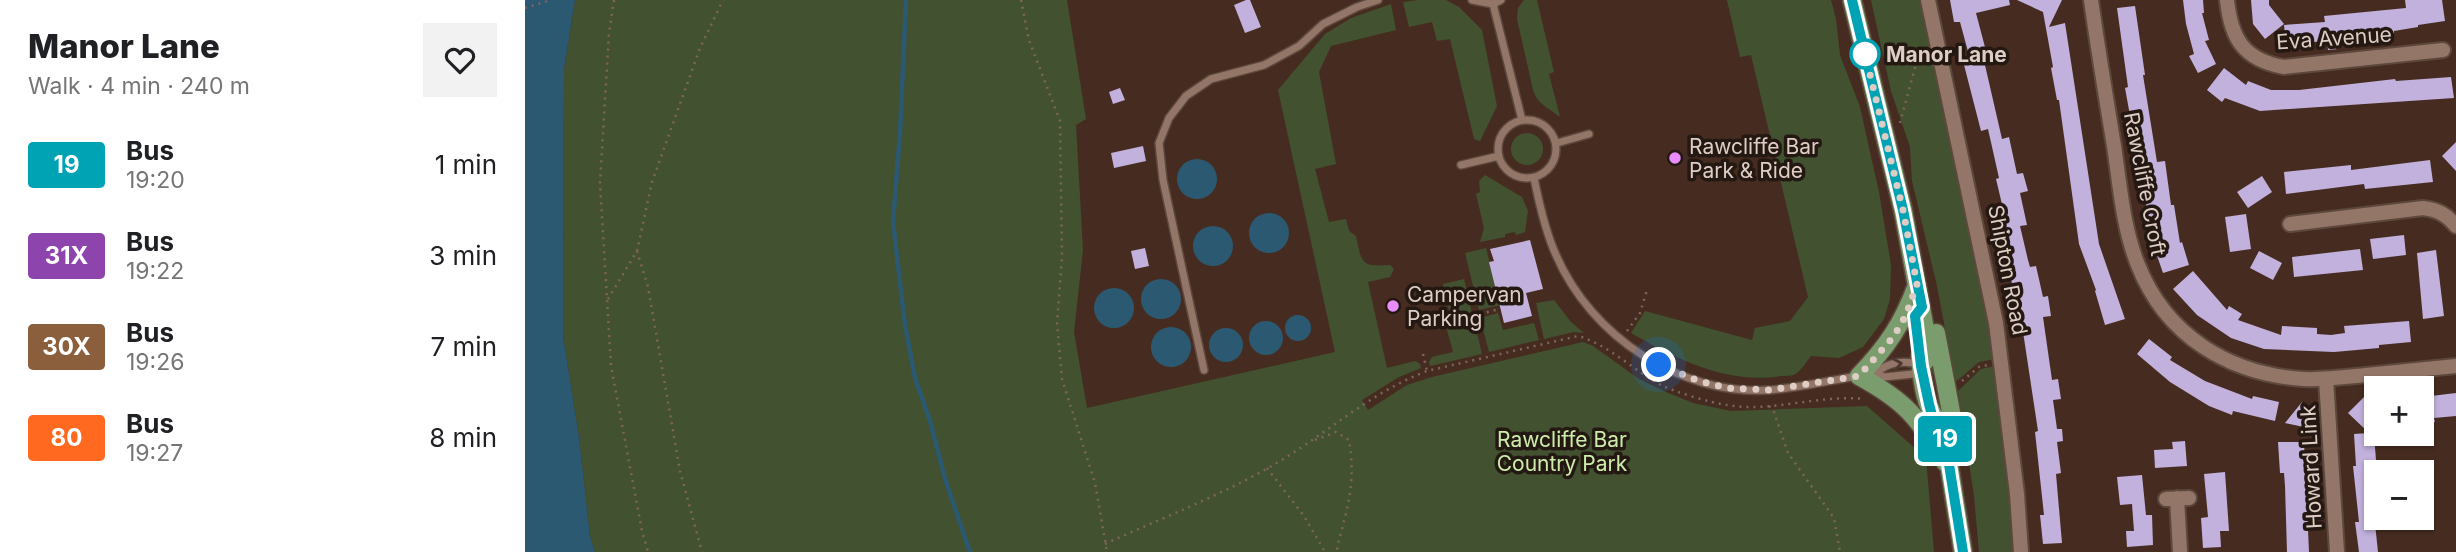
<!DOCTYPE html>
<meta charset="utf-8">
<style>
:root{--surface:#fff;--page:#f2f2f2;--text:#202124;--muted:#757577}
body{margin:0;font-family:Inter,sans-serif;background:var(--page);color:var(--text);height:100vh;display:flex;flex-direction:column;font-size:26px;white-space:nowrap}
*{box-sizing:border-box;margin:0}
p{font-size:23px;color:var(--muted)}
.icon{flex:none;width:38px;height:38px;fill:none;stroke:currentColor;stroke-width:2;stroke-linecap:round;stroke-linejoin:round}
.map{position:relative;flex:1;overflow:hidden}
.drawer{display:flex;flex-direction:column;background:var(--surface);width:525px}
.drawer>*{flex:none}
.badge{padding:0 14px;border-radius:5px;font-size:24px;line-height:46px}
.controls{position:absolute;left:1839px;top:376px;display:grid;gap:14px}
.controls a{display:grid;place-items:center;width:70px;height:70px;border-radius:0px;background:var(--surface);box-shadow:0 2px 5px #0004;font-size:35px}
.you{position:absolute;width:35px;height:35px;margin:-18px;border:5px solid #fff;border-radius:50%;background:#1a73e8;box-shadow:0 0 0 10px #1a73e833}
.map>.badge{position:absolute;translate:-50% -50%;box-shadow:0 0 0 4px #fff}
.round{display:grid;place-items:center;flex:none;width:74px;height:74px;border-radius:0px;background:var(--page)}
.head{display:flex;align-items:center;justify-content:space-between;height:119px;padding:0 28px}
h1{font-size:33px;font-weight:800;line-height:52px}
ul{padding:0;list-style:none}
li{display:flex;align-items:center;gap:21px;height:91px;padding:0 28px}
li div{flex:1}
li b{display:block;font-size:26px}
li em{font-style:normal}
li .badge{min-width:77px;font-weight:700;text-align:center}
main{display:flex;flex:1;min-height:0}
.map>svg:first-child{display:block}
</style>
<main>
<section class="drawer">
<div class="head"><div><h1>Manor Lane</h1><p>Walk · 4 min · 240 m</p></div><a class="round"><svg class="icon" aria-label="heart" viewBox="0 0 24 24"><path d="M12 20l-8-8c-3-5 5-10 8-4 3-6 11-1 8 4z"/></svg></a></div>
<ul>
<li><span class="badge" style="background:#00a3b4;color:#fff">19</span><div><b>Bus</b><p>19:20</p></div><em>1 min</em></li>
<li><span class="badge" style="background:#8e44ad;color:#fff">31X</span><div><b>Bus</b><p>19:22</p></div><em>3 min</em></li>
<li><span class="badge" style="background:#8b5e3c;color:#fff">30X</span><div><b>Bus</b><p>19:26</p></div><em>7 min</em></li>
<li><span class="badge" style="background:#ff6a20;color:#fff">80</span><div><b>Bus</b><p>19:27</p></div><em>8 min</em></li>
</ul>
</section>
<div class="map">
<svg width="1931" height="552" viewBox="0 0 1931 552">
<rect width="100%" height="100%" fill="#462c20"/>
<path fill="#425230" d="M50,0H542L561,119L551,125L558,250L549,332L562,408L810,352L753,90L800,34L826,18L866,4L871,30L806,46L794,72L811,164L790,169L804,222L821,219L824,231L831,236C837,264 836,267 865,265L869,269L865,277L843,282L862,368L890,361L895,364L896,368L874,377L837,400L843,410L882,385L907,377L1058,342L1068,346L1114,379L1141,392L1168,403L1206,411L1342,406L1401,458L1409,552H70L65,536L54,437L38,336L39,69Z
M893,0H921L934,7L957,30L972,106L955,141L949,139L925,39L912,41L907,22L884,27L878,2Z
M999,0H1012L1029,72L1024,74L1035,117C1024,108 1013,105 1008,90L992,19L993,8Z
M1202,0H1306L1311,19L1315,55L1335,107L1354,192L1366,265L1365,299L1359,319L1338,347L1314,358L1286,356C1282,361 1277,369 1272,373C1268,376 1261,376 1256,376C1203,385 1151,359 1106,333L1120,311L1227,340L1230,328L1265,321L1283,297L1226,55L1215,57Z
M1346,0H1396C1424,119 1448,239 1470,359L1454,362L1433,380L1430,381L1412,286L1387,181L1385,147L1366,91Z
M986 149a16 16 0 1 1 32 0a16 16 0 1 1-32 0Z
M960,175L997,197L1003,211L1000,232L991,235L990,232L980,234V237L955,242L959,228L951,194L955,192L954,181Z
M961,248L972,292L966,294L967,300L973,299L975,305L954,310L940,253Z
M939,279L947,313L926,318L918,284Z
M1029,300L1046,322L1059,333L1049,332L1019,339L1011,303Z
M973,313L978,330L1009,323L1014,340L964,352L955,318Z
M949,320L957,354L905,366L904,362L907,357L928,352L921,326Z
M1470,366L1486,495L1489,552H1454L1449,496L1433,391L1456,369Z"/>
<path fill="#2b5972" d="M0,0H50L39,69L38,336L54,437L65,536L70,552H0Z
M652 179a20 20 0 1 1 40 0a20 20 0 1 1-40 0Z
M724 233a20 20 0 1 1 40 0a20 20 0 1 1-40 0Z
M668 246a20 20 0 1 1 40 0a20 20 0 1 1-40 0Z
M616 299a20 20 0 1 1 40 0a20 20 0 1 1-40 0Z
M569 308a20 20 0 1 1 40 0a20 20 0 1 1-40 0Z
M760 328a13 13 0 1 1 26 0a13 13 0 1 1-26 0Z
M724 338a17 17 0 1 1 34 0a17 17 0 1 1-34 0Z
M626 347a20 20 0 1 1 40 0a20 20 0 1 1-40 0Z
M684 345a17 17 0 1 1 34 0a17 17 0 1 1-34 0Z"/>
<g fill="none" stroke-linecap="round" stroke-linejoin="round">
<path stroke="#2b5972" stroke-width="4.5" d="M381,0L375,133L368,222L380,325L390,378L405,421L421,482L445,552"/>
</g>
<path fill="#c2b0dd" d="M721,0H725L736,27L720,33L709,5Z
M1425,0H1484L1485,5L1451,13L1461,51L1457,52L1477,139L1484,137L1492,174L1498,173L1503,191L1495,193L1502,225L1495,226L1503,260L1505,267L1511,266L1518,297L1523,296L1526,316L1518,317L1527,380L1533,379L1536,399L1528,400L1532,429H1537L1538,441L1532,442L1536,473L1531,474L1537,543L1518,544L1515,515H1519L1510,432L1513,431L1492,292L1489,293L1473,218L1480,217L1471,179L1474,178L1463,129L1456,131L1438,61L1445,59L1435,22H1429Z
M1492,0H1537L1524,27L1540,23L1574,244L1600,319L1580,325L1570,291L1571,290L1554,244L1534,100H1532L1526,68L1528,67L1518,12Z
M1658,0H1678L1679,13H1677L1684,40L1680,41L1691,64L1673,73L1664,56L1669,54L1661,24Z
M1726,0H1744V5L1759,24L1740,39L1728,24Z
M1880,0H1917L1920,21L1893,25V27L1869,31V33L1812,37L1813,49L1803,50L1802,41L1761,44L1759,25L1800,22L1799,16L1881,8Z
M1610,6L1620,75H1618L1632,162L1640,161L1646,205H1649L1655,243L1657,242L1664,265L1638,273L1627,241L1613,154H1612L1600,88L1603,87L1592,8Z
M1699,68L1721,85L1723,81L1746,90H1774L1870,79L1871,81L1926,77L1929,98L1735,111L1700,98L1697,102L1682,90Z
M595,88L600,100L588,104L584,92Z
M1931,142V171L1917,156Z
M618,146L621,161L589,168L586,153Z
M1905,160L1908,182L1840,189L1839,184L1761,194L1759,172L1826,165V170Z
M1737,176L1747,192L1723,208L1712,192Z
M1721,214L1726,249L1705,252L1700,217Z
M1879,235L1881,255L1848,259L1845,239Z
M1005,240L1018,289L1001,293L1007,316L979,323L964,262L969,261L965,249Z
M620,248L624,266L610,269L606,251Z
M1835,249L1838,270L1769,277L1767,257Z
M1911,250L1919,316L1898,319L1892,253Z
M1734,251L1757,263L1748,280L1725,268Z
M1668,271L1702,310L1704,306L1717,314L1713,320L1756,335L1757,326L1792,328V334L1806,335L1820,333L1819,326L1884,321L1886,342L1854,345V348L1809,352L1739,349L1706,338L1672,315L1648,289Z
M1624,339L1647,357L1645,360L1680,381L1727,399L1728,396L1754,402L1750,421L1708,411L1707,415L1684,406L1645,382L1612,354Z
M1897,385H1904L1906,396L1931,393V416L1909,418L1910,422L1897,424Z
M1843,393L1852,402V420L1848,423L1852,472V514H1849L1853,552H1834L1830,522H1834L1828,466H1831L1829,434L1844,433L1823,413Z
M1777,402L1779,427L1760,423Z
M1660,441L1662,466L1630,468L1629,450L1648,449L1647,442Z
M1753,442H1779L1784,552H1762L1760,486L1759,473H1755Z
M1700,472L1704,531H1695L1696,547L1678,548L1676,518L1683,517L1679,474Z
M1617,475L1621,515H1627L1628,545L1602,547L1601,531H1609L1607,504L1595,505L1592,477Z"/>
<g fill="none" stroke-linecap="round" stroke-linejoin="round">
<defs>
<path id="service" d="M947,0L968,4L976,0
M968,4L997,120
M973 149a29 29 0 1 1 58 0a29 29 0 1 1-58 0Z
M1032,143L1064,134
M936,165L974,156
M1009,178C1014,203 1020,231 1031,255C1066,336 1155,396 1245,390C1280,387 1316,378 1351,373L1359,377L1388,374L1396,366C1381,359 1363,362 1351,373
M679,370L638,180L634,143L644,118L661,96L686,79L739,65L774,46L798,24L832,7L853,0"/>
<path id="minor" d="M1403,0L1471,323L1492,494L1496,552
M1566,0C1573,49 1581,98 1589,146C1595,186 1598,228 1613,265C1641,336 1704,374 1778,379C1799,380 1821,377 1841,375C1871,372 1901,369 1931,366
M1702,0C1706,39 1719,60 1759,67L1918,50
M1765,224L1898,208C1913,210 1921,214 1931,226
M1801,379L1812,552
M1652,498L1655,552
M1641,499L1664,498"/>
<path id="primary" d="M1327,0L1378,210L1404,351V356L1396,366
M1392,285C1378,323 1362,347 1334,376C1382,402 1392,417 1421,463
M1411,333L1427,417L1418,427
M1395,357C1397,380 1400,412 1418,427L1438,552"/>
</defs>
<use href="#service" stroke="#5d483d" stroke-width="10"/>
<use href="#minor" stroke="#5d483d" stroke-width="18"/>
<use href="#primary" stroke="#5d483d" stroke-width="21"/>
<path stroke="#7c655a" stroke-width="2.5" stroke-dasharray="2 5" stroke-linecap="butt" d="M89,0L84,33L75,183L86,366L117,531L123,552
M496,0L504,40L535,121L537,258L532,323L537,379L570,483L582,552
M0,8L26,0
M1375,123L1397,42
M112,251L123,287L155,471L177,552
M83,299L112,251L127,182L175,48L198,0
M921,322L975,309
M1102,331L1115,313L1122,290
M898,354L902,371
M1437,381L1454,367L1463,365
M1244,406L1249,412L1263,453L1309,518L1315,552
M790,440L811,432L824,440C831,482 823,507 812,547L813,552
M742,468L779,516L800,552
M580,544C641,516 703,493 760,458C808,428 849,391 902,371L1053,336C1084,345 1108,370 1136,385C1150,392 1186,403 1202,405C1246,413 1294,394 1340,399"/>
<use href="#service" stroke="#947668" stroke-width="7"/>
<use href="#minor" stroke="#947668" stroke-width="14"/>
<use href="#primary" stroke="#7b9d6e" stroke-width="18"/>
</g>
<defs><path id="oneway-chevron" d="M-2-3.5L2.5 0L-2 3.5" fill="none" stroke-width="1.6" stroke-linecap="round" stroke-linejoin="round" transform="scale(1.75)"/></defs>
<use stroke="#4b3930" href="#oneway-chevron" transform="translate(1372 364) rotate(-9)"/>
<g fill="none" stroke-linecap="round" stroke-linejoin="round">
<defs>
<path id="line" d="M1327,0L1378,210L1397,307L1390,316L1396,366L1404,404L1408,419L1418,427L1438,552"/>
</defs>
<use href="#line" stroke="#fff" stroke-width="16"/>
<use href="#line" stroke="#00a3b4" stroke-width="10"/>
<path stroke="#decdc5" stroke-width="7" stroke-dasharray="0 12.6" d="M1134,365L1174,381L1203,388L1244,390L1334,376L1369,336L1381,315L1392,284L1378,210L1340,54"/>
</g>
<circle fill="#fff" stroke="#00a3b4" stroke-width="3.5" cx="1340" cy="54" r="14"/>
<g fill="#e98dfe" stroke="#241812" stroke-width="2.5">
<circle cx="1150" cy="158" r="7"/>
<circle cx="868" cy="306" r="7"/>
</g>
<g text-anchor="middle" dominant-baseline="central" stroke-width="7" stroke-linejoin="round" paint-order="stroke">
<g font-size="21" fill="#decdc5" stroke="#241812">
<text transform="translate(1809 38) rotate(-4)">Eva Avenue</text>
<text transform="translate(1620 184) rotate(79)">Rawcliffe Croft</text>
<text transform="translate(1483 270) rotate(79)">Shipton Road</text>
<text transform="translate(1786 467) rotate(-93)">Howard Link</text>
</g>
<g font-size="21" font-weight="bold" fill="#decdc5" stroke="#241812" text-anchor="start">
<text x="1361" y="54">Manor Lane</text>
</g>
<g font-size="21" fill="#decdc5" stroke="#241812" text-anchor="start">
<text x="1164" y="146">Rawcliffe Bar<tspan x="1164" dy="24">Park &amp; Ride</tspan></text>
<text x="882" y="294">Campervan<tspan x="882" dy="24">Parking</tspan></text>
</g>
<g font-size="21" fill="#cceda9" stroke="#241812">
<text x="1037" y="439">Rawcliffe Bar<tspan x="1037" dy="24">Country Park</tspan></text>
</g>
</g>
</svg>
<div class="controls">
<a>+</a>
<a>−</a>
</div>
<div class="you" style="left:1134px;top:365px"></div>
<b class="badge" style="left:1420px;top:439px;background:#00a3b4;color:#fff">19</b>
</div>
</main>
